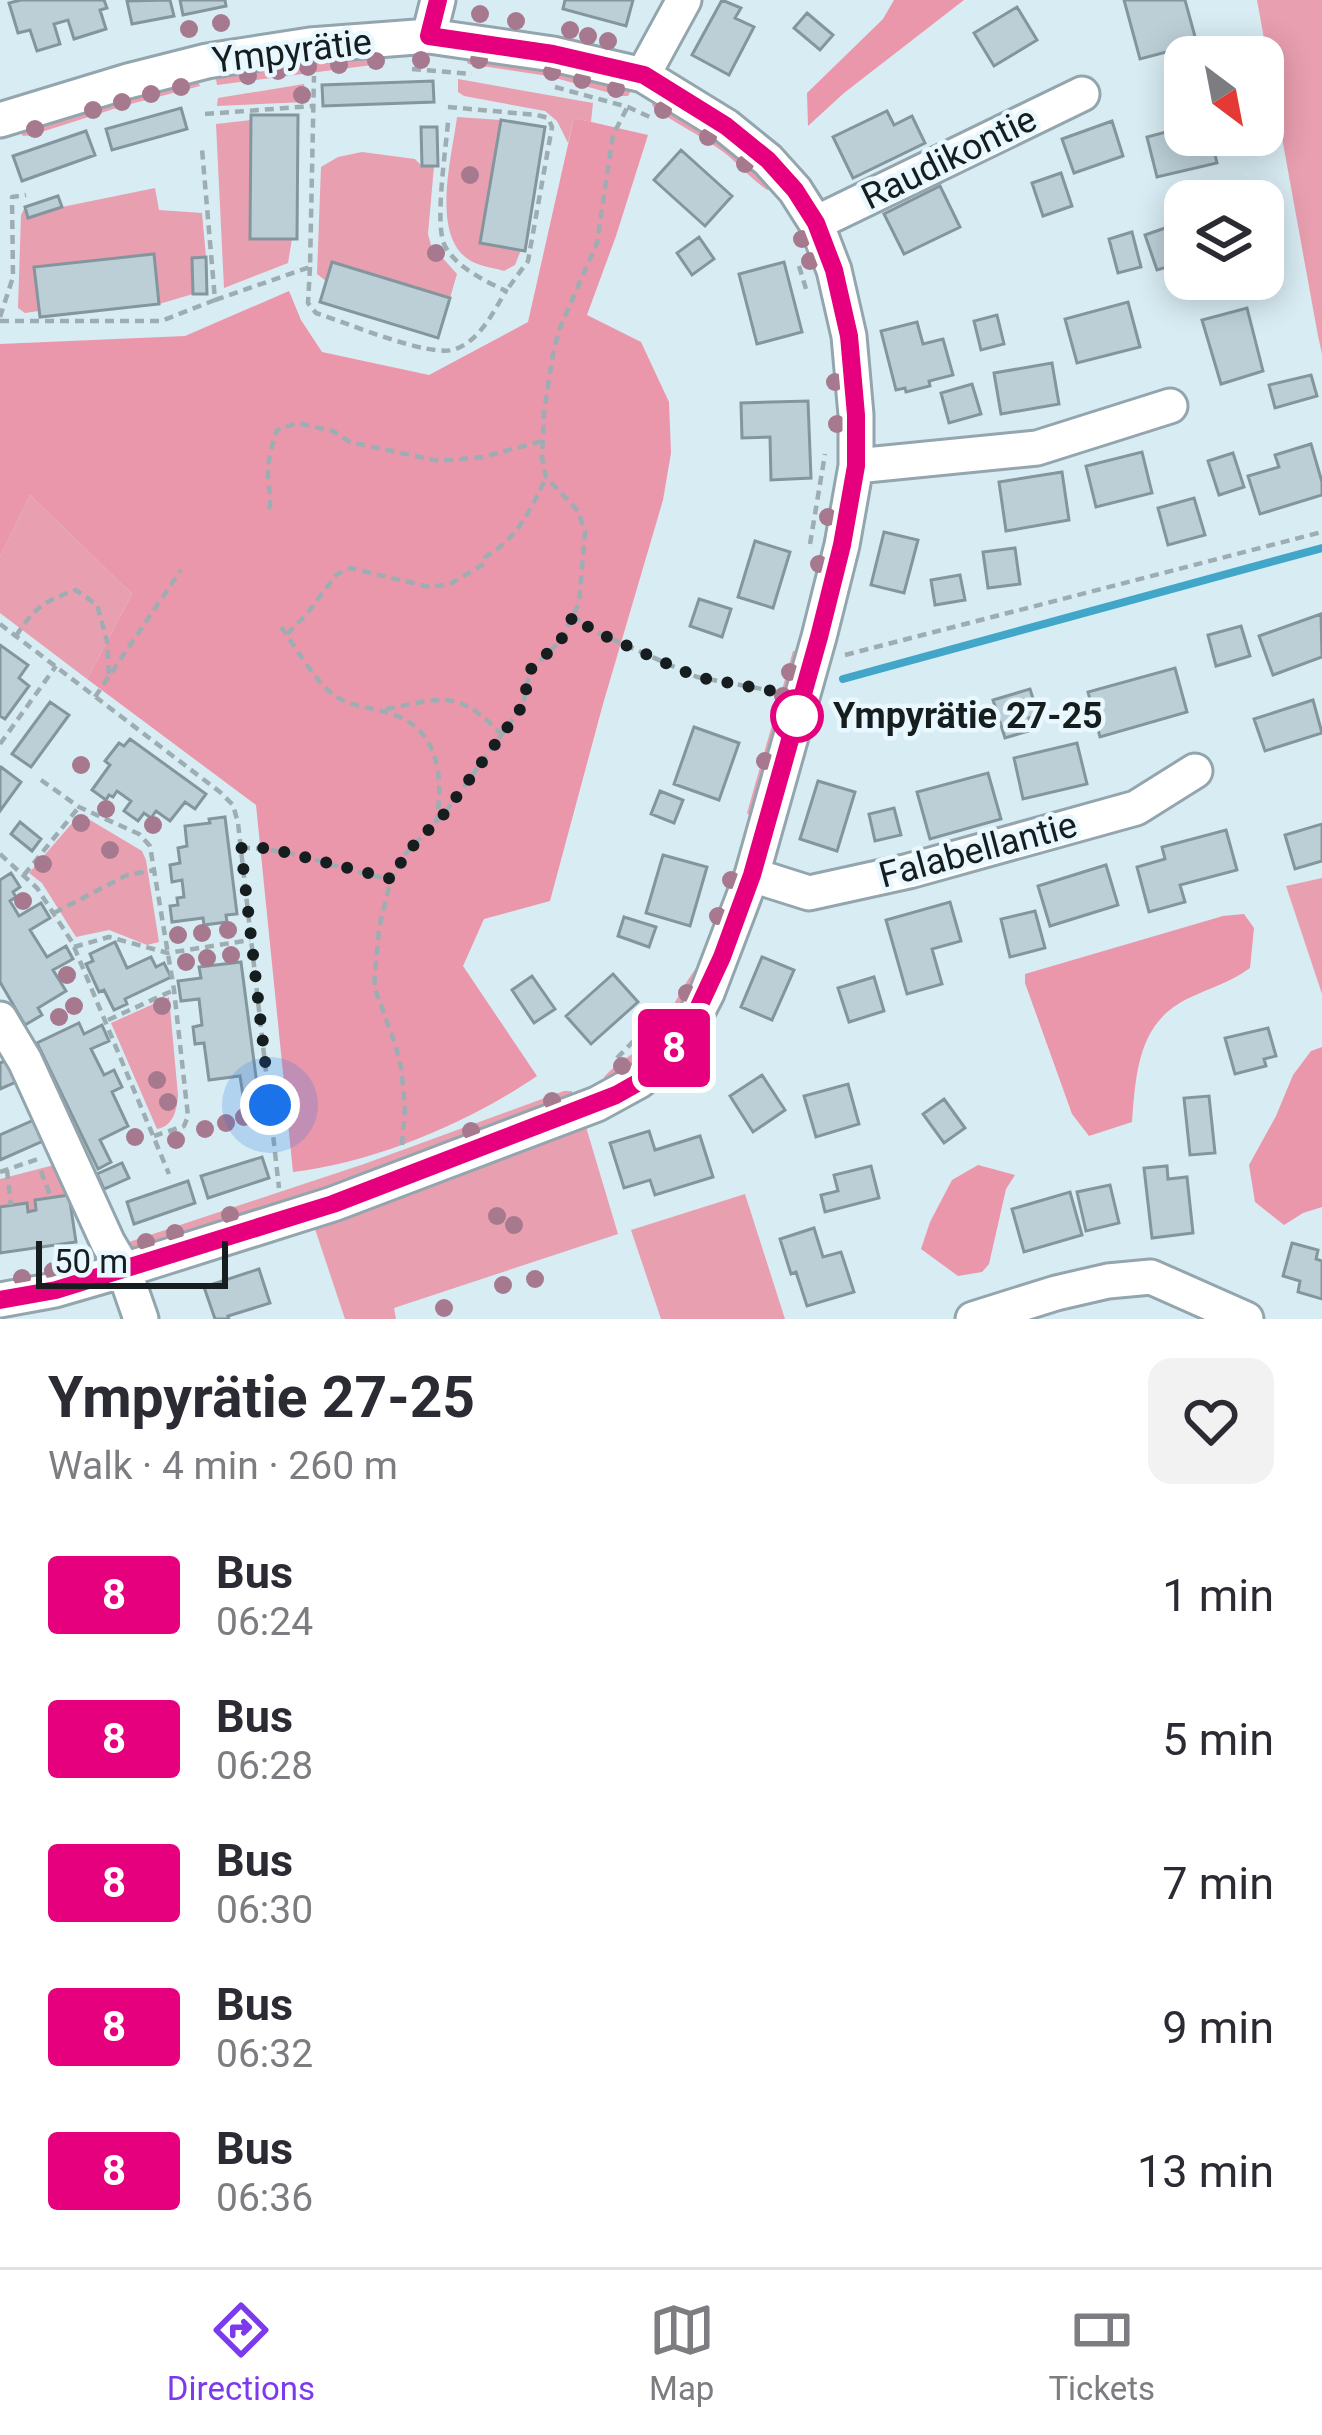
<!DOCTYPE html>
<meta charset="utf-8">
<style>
:root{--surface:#fff;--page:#f2f2f3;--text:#2b2b33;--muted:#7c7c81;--line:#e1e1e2;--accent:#7c3aed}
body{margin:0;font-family:Roboto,sans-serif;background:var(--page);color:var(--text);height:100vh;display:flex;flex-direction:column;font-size:45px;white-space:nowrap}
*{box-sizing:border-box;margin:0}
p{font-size:39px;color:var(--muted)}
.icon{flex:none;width:66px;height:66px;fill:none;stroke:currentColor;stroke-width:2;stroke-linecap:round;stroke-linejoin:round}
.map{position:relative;height:1319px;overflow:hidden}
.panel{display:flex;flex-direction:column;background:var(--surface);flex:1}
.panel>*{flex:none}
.badge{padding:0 24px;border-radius:9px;font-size:42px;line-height:78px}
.needle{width:78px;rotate:148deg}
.fabs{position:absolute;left:1164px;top:36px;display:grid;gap:24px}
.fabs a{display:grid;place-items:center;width:120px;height:120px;border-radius:24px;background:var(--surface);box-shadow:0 6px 30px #0003;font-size:60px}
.scale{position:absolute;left:36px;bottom:30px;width:192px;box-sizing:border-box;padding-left:12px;border:6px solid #161d1f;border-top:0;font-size:33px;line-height:42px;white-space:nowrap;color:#161d1f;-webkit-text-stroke:9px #e8f8fe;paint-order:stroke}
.you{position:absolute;width:60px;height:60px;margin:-30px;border:9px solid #fff;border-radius:50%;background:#1a73e8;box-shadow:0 0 0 18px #1a73e833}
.map>.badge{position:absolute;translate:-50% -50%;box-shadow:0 0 0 6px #fff}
.round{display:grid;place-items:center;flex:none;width:126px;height:126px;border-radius:24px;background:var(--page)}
.summary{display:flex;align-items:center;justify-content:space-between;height:204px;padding:0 48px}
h1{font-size:57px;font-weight:700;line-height:90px}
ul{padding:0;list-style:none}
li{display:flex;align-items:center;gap:36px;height:144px;padding:0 48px}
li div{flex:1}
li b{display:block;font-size:45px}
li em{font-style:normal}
li .badge{min-width:132px;font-weight:700;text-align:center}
.dock{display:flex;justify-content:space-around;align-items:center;height:168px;border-top:3px solid var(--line);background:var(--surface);font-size:33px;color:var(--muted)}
.dock a{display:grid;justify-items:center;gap:6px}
.dock .active{color:var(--accent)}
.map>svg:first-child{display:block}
</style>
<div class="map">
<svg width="1322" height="1319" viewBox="0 0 1322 1319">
<rect width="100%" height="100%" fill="#d8ecf3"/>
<path fill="#e89fb0" d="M1257,0H1322V354L1318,336Z
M464,55C520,62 577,72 631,91L628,96H621L548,76L468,64Z
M374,57H384L380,64L217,85L216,79L221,75Z
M197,79L200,86L123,106L32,135L23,136L18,129L120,98Z
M458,79L593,103L591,122L574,118L568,143L557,121L545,111L464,96L458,92Z
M304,84L306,102L217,106L218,98Z
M654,99C698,125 739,150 773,188L767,190C751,179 738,163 722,151C701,136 677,124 655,109L652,105Z
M457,117L501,120L480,242L521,250L515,265L504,271C495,268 484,267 475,263C428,242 452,158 457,117Z
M251,120L250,238L292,239L288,263L224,288L216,124Z
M362,152L415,159L422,166H434L428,234L431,245L457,274L450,298L333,262L326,281L317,274L321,167L338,157Z
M155,188L159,210L202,213L206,257L192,258L193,294L159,304L154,255L34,268L39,311L25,313L18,308L21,215L25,207L29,218L62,207Z
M30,495L132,594L87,679L0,613V557Z
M793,651H799L753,819L747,813Z
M80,814L142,851L146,860L159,942L147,945L109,930L76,937L42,883L29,873Z
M1322,878V994L1286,886Z
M697,967H702C673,1024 661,1047 605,1082L604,1077C616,1063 635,1054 649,1040C670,1018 679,990 697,967Z
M169,997L178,1095C177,1109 174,1126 157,1129L111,1023Z
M564,1091H572V1097L234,1221L135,1250L125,1248L123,1244L364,1164Z
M586,1127L618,1234L394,1308L396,1319H345L315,1229Z
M54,1165L66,1195L35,1200L36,1210L28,1212L26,1203L0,1207V1179Z
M745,1194L785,1319H661L631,1230Z"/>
<path fill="#eb97ab" d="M894,0H964L844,93L808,126L807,93L883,19Z
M574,118L648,135L616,236L587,315L641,342L669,402L671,453L663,500L603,704L550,901L484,919L463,966L537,1076C470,1122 374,1163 293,1172L256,805L87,679L132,594L30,495L0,557V344L185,336L289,291L301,320L322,352L429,375L528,322Z
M1244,914L1254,928L1250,968C1229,983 1212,987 1189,998C1138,1022 1136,1072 1132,1122L1089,1136L1072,1114L1025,983V974L1223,916Z
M1322,1047V1207L1303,1213L1284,1225L1255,1202L1249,1165L1276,1116L1293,1075L1311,1051Z
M978,1165L1015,1175L1006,1189L989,1264L982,1272L958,1276L921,1249L930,1222L952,1180Z"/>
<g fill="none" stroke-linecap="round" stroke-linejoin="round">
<path stroke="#41a6c7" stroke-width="8" d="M843,679L1322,548"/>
</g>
<path fill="#bccfd7" stroke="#84969d" stroke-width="3" d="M21,0H104L107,8L100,10L106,29L74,39L68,20L54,24L60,44L37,51L30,30L18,33L9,3Z
M170,0L174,16L132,24L127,1Z
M180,0H225L226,6L183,15Z
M565,0H633L626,26L563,9Z
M722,0L741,8L735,18L754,27L729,75L692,55Z
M1124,0H1185L1197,44L1140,59Z
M1017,7L1037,40L994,66L974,33Z
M807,13L833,35L820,50L794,28Z
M1185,76V111L1180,112L1171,80Z
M433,81L434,102L323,106L322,85Z
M181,108L187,129L112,150L106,129Z
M887,111L894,125L912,116L925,143L853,178L833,137Z
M251,115H298L297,239H250Z
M501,120L545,127L525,251L480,243Z
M1112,121L1123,156L1074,173L1062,139Z
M421,127H437L438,166H422Z
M1185,127V135H1210L1217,163L1157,177L1147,137Z
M86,131L95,155L22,181L13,156Z
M681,150L732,196L705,226L654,180Z
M1061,173L1072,206L1043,216L1032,183Z
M940,186L960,227L904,254L884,214Z
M58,196L62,207L28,218L25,207Z
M1168,227L1180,263L1157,270L1145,235Z
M1266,229L1278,268L1263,273V230Z
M1132,232L1141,267L1118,273L1109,239Z
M699,237L714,259L692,275L677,253Z
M154,254L159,304L40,317L34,267Z
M206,257L207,294H193L192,258Z
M332,262L450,298L438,338L320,302Z
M784,262L802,332L757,344L739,274Z
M1128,302L1140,347L1077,363L1065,319Z
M1247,308L1263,371L1221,384L1202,320Z
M997,315L1004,344L981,350L974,321Z
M917,322L923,344L943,339L953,375L929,381L930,386L906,392L905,388L896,390L881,331Z
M1052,363L1059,404L1001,414L994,373Z
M1311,375L1317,396L1275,408L1269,385Z
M972,384L981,414L949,423L941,393Z
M808,401L811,478L771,480L770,437L742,438L741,403Z
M1311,444L1322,482V495L1260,514L1248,476L1279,467L1275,455Z
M1142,452L1152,493L1096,507L1086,466Z
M1233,453L1244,487L1219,495L1208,461Z
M1062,472L1069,520L1006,531L999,482Z
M1194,498L1205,535L1168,545L1158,508Z
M884,532L918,540L904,593L871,585Z
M755,541L790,552L773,608L738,597Z
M1015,548L1020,584L988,588L983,552Z
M960,575L965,600L935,605L931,580Z
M699,599L731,609L722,637L690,626Z
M1321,614L1322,657L1273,675L1259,636Z
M1241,626L1250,656L1216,666L1208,635Z
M0,645L28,665L19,678L29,686L5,719L0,716Z
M1175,668L1187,712L1100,737L1088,692Z
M1030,689L1038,715L1029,718L1032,730L1005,738L993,700Z
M1313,700L1322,733L1265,751L1254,719Z
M50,702L69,715L31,767L12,754Z
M694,727L739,743L719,800L674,784Z
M130,739L206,794L195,809L185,802L170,821L156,811L151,818L144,813L138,821L124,811L131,801L117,791L113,797L109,795L106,800L92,790L110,765L105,761L119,743L124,746Z
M1077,743L1087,784L1023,799L1014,758Z
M1,767L21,782L0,811V768Z
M988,773L1001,819L930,839L917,792Z
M818,781L855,792L837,851L800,839Z
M660,791L683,800L674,823L651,814Z
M894,808L901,835L875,841L869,814Z
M225,817L237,914L226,915L227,922L204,925L203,918L172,922L170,906L178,905L177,898L184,897L182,880L172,882L170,865L180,863L178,848L187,846L185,826L210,823L209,819Z
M20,822L41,839L32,851L11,834Z
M1322,824V861L1295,869L1285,835Z
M1226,830L1237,870L1180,885L1185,902L1149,912L1137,867L1165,859L1162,847Z
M663,855L707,867L690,926L646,913Z
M1106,865L1118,905L1050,926L1038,886Z
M11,873L20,887L13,892L16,897L10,901L19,916L41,903L50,918L30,930L47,957L66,946L73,959L53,970L66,991L38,1008L42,1015L25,1025L0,982V880Z
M950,902L961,941L932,949L942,984L907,994L886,920Z
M1035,911L1045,948L1010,957L1001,919Z
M624,917L656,927L649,947L618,936Z
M115,942L127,968L151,957L156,967L164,963L171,977L125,999L127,1004L114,1010L104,990L99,992L86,964L93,961L90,954Z
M762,957L794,970L772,1020L741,1007Z
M241,962L259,1100L244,1102L240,1076L209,1080L204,1043L195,1044L193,1027L202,1025L199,999L181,1001L178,981L201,978L199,967Z
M613,974L638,1002L591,1044L566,1016Z
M532,976L555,1009L534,1023L512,990Z
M874,977L884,1011L849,1022L838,988Z
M79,1023L84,1034L102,1025L109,1041L91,1049L104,1075L114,1070L122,1087L112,1092L128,1126L100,1140L111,1162L98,1169L37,1043Z
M1268,1028L1276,1056L1264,1059L1266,1066L1235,1074L1225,1038Z
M7,1060L16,1082L0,1089V1063Z
M762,1075L785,1110L753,1132L730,1096Z
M848,1084L859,1124L816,1137L804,1096Z
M1209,1096L1215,1153L1190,1155L1184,1098Z
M944,1099L965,1128L944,1143L923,1114Z
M34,1120L43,1141L0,1160V1135Z
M649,1131L655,1150L700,1136L713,1177L655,1195L650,1180L624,1188L610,1143Z
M262,1157L269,1178L208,1198L201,1176Z
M122,1163L129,1178L104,1189L97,1174Z
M871,1166L879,1198L825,1212L821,1195L838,1191L834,1175Z
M1167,1166L1168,1179L1187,1177L1193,1233L1152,1238L1144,1168Z
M188,1181L195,1203L134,1224L127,1202Z
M1110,1185L1119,1223L1086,1231L1077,1192Z
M1070,1192L1082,1235L1024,1252L1012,1209Z
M69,1195L76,1242L0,1253V1207L27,1203L28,1212L36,1210L35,1200Z
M814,1228L823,1257L841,1252L854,1292L807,1306L796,1272L791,1274L780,1239Z
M1292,1243L1318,1250L1316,1259L1322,1261V1299L1298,1292L1300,1281L1283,1276Z
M259,1269L270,1303L228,1316L229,1319H215L204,1287Z"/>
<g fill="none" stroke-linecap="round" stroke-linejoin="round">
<defs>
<path id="minor" d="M429,36L438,0
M643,75L684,0
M0,120L128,81L207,61L310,45L390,39L429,36L553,54L643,75L726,126L768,160L795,190L816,223L834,270L849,336L856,415V466L842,545L819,637L752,875L707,993L689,1028L666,1059L639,1081L597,1104L333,1204L124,1270L55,1290L0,1300
M816,223L1082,94
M856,466L1037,448L1170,406
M752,875L809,893L909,871L1136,808L1195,771
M0,1019L25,1061L108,1243L124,1270L141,1319
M973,1319L1056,1293L1108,1281L1151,1277L1246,1319"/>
</defs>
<use href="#minor" stroke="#93a5ad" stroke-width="39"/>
<path stroke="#9dadb2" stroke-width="4.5" stroke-dasharray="9 6" stroke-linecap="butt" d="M412,69L472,74
M555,87L628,107L652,118
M448,107L537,115L548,118L552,127L528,261L506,291
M205,114L313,106
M799,266L806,289
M310,267L308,303L316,313C345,322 431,359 456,349C481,339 493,312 506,291C485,281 456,267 445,246C434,226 446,148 448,122
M215,300L310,267L314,76
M0,317L13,277L12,197L26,195
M0,321H161L215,300L202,149
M269,509C272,497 269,491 268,479C267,462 272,446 277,430L297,423L333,431L350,442L439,461L483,457L542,441
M810,544L825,454
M573,616L594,631L697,677L773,691
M0,624L220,792L233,805L238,823L279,1188
M281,627C297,649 313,679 334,695C350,707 371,707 389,713C440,728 444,778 436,823
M287,634L306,615L336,575L350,568L430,587L450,584L484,564L485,557C518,538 530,511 546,477
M16,636C34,608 44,601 76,590L97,605L107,641L109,677
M845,655L1322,532
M95,697L181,570
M386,709C442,698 458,689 500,733
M0,744L56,666
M41,780L79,807L139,834L150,846L174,990L188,1116L184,1126L154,1136
M241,848C293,847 340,871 391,879
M0,854L37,888L72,942L169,1174
M24,875L79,807
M54,913L127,875L155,870
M74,947L109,937L168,953L250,940
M108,1020L174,990
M617,1058L659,1015
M402,1145L405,1108L401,1067L396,1047L374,986L379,928L391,879L406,853L444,814L523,705L530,671L561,640L579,603L585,532L578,511L546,477L542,458L544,412L553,354L559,330L597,243L613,135L627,108
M7,1170L11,1205
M41,1171L51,1198
M0,1172L38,1159"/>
<use href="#minor" stroke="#fff" stroke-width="33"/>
</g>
<g fill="#a6798f">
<circle cx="480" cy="14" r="9"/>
<circle cx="516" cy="21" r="9"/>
<circle cx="221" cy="23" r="9"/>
<circle cx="189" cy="29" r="9"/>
<circle cx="570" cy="30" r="9"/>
<circle cx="588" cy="36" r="9"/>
<circle cx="608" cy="41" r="9"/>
<circle cx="421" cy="60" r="9"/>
<circle cx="479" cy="60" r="9"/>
<circle cx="376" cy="61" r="9"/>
<circle cx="339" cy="65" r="9"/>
<circle cx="308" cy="67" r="9"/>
<circle cx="278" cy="71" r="9"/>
<circle cx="552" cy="72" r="9"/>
<circle cx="248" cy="76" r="9"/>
<circle cx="582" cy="80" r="9"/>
<circle cx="181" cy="87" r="9"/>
<circle cx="616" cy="89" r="9"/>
<circle cx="151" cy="94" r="9"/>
<circle cx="302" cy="95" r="9"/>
<circle cx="122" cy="102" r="9"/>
<circle cx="93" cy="110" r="9"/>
<circle cx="663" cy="110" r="9"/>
<circle cx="35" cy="129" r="9"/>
<circle cx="708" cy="137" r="9"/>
<circle cx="745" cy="164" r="9"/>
<circle cx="470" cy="175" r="9"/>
<circle cx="802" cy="239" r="9"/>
<circle cx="436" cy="253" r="9"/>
<circle cx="810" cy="261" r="9"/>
<circle cx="835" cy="382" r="9"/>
<circle cx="837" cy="424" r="9"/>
<circle cx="828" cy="517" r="9"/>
<circle cx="819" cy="564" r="9"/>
<circle cx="790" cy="672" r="9"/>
<circle cx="783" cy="696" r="9"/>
<circle cx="765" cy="761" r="9"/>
<circle cx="81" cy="765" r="9"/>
<circle cx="106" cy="809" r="9"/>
<circle cx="81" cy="823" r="9"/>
<circle cx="153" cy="825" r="9"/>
<circle cx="110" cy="850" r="9"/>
<circle cx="43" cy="864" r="9"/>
<circle cx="731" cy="880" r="9"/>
<circle cx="23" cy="901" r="9"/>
<circle cx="718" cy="916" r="9"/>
<circle cx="228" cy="930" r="9"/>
<circle cx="202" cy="933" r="9"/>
<circle cx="178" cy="935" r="9"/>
<circle cx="231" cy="955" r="9"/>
<circle cx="207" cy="958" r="9"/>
<circle cx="186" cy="962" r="9"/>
<circle cx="67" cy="975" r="9"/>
<circle cx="687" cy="993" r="9"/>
<circle cx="74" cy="1006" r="9"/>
<circle cx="162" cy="1006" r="9"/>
<circle cx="59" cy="1017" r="9"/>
<circle cx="666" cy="1025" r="9"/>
<circle cx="622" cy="1066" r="9"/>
<circle cx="157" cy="1080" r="9"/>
<circle cx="552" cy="1101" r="9"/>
<circle cx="168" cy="1102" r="9"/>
<circle cx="244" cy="1117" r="9"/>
<circle cx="226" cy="1123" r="9"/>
<circle cx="205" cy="1129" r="9"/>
<circle cx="471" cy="1131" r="9"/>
<circle cx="135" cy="1137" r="9"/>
<circle cx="176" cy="1140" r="9"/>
<circle cx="230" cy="1215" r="9"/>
<circle cx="497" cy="1216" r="9"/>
<circle cx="514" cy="1225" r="9"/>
<circle cx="175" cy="1233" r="9"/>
<circle cx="146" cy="1242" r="9"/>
<circle cx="53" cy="1271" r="9"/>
<circle cx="22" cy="1278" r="9"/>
<circle cx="535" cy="1279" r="9"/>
<circle cx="503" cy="1285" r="9"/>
<circle cx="444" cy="1308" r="9"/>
</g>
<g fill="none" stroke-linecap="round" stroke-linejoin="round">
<defs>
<path id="line" d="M0,1300L56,1290L333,1204L616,1095L639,1082L666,1059L689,1028L722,957L752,875L819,637L842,545L856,466V415L849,336L834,270L816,223L795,190L768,160L726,126L644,75L553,54L429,36L438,0"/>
</defs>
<use href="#line" stroke="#fff" stroke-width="27"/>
<use href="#line" stroke="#e6007e" stroke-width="18"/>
<path stroke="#161d1f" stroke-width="12" stroke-dasharray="0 21.6" d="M270,1105L241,848H268L392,879L406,853L444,814L507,728L523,705L530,670L561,640L573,616L594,631L697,677L773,691L797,716"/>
</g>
<circle fill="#fff" stroke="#e6007e" stroke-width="6" cx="797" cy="716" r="24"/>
<g text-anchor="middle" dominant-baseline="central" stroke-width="9" stroke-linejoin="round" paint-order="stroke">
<g font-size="36" fill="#161d1f" stroke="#e8f8fe">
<text transform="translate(292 51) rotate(-7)">Ympyrätie</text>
<text transform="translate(949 158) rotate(-26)">Raudikontie</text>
<text transform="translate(978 850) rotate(-15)">Falabellantie</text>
</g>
<g font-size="36" font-weight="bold" fill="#161d1f" stroke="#e8f8fe" text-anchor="start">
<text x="833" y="716">Ympyrätie 27-25</text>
</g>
</g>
</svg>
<div class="fabs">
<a><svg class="needle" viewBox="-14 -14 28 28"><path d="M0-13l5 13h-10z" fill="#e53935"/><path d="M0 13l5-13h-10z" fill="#7c7c81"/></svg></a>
<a><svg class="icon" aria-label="layers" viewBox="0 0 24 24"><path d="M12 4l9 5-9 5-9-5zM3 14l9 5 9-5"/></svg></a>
</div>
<div class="scale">50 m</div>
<div class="you" style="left:270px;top:1105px"></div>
<b class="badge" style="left:674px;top:1048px;background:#e6007e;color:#fff">8</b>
</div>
<section class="panel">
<div class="summary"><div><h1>Ympyrätie 27-25</h1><p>Walk · 4 min · 260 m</p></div><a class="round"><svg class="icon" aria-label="heart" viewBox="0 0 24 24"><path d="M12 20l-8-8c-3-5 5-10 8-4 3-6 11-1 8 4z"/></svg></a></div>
<ul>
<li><span class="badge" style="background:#e6007e;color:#fff">8</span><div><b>Bus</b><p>06:24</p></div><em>1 min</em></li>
<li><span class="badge" style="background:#e6007e;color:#fff">8</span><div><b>Bus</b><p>06:28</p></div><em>5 min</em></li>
<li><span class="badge" style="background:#e6007e;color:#fff">8</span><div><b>Bus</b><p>06:30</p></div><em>7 min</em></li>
<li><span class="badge" style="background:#e6007e;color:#fff">8</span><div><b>Bus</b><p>06:32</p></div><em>9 min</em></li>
<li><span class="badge" style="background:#e6007e;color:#fff">8</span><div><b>Bus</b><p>06:36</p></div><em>13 min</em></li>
</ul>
</section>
<nav class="dock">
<a class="active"><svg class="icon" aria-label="directions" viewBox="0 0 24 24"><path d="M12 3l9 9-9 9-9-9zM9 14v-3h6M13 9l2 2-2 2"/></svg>Directions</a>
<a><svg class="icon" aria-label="map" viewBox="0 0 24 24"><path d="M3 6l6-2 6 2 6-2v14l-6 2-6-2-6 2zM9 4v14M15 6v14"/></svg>Map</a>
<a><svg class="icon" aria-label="tickets" viewBox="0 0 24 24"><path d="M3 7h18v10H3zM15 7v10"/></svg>Tickets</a>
</nav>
